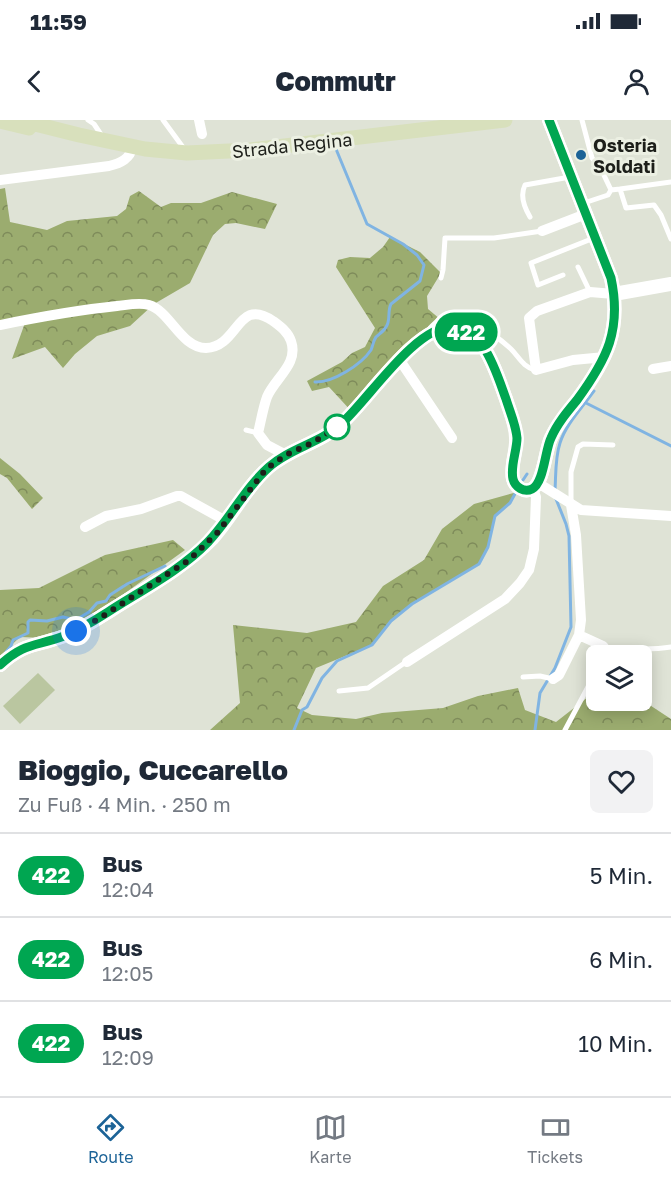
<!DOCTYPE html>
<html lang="de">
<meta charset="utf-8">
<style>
:root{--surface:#fff;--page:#f2f2f3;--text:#1f2937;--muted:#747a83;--line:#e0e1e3;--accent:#1c6397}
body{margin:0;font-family:"Golos Text",sans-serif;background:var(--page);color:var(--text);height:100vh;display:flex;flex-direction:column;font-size:22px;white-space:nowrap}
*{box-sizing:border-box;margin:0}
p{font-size:20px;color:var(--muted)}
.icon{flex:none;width:33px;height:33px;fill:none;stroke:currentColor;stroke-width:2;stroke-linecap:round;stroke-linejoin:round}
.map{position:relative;height:610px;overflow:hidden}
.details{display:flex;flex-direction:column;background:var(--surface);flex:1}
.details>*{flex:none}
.badge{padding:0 12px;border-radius:20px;font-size:21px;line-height:39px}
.controls{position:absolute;left:586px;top:525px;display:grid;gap:12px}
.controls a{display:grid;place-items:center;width:66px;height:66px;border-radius:9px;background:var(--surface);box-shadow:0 3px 15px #0003;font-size:30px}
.you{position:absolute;width:30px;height:30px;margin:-15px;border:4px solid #fff;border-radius:50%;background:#1a73e8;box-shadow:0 0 0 9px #1a73e833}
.map>.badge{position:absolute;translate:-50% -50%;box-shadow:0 0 0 3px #fff}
.round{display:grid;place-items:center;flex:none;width:63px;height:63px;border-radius:9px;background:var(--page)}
.headline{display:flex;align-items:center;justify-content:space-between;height:102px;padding:0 18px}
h1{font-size:28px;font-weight:800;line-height:45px}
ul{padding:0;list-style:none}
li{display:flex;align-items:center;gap:18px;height:84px;padding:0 18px;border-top:2px solid var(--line)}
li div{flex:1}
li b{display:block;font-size:22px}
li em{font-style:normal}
li .badge{min-width:66px;font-weight:700;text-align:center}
.status{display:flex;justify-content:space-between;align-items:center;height:42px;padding:0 30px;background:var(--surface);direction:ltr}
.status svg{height:16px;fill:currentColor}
header{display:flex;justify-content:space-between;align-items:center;height:78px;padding:0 18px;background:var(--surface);font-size:27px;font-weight:800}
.menu{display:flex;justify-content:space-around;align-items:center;height:84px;border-top:2px solid var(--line);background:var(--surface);font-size:16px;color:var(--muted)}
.menu a{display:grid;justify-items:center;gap:3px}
.menu .active{color:var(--accent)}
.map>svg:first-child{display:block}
</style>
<div class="status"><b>11:59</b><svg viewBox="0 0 49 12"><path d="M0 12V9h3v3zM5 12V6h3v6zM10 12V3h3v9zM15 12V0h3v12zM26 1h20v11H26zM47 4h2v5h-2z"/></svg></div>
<header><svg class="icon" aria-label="back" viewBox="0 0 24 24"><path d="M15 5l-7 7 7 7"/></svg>Commutr<svg class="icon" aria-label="person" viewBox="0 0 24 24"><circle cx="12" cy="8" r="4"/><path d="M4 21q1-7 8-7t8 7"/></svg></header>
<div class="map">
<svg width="671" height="610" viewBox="0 0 671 610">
<defs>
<pattern id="forest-crowns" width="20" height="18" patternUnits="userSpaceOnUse" patternTransform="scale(1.5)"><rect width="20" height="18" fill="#9bac6f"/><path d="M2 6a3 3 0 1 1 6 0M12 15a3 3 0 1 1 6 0" fill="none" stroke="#7e8b5a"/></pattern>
</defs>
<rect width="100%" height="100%" fill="#dfe3d6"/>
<path fill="url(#forest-crowns)" d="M5,68L10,102L47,110L67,101L117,96L126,89L130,76L139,71L161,87L171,83H201L232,72L277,84L265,109L236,103L225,104L213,115L190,163L154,184L130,206L97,216L75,234L63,248L45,227L12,239L26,200L0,204V69Z
M390,117L420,132L441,153L427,176L428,189L440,199L353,293L329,267L312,271L307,261L342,242L352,233L365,227L375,208L336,147L338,140L350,137L370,138L383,127Z
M0,338L20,354L43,378L32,389L7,358L0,354Z
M517,372L510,383L495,396L488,427L479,444L412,484L391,501L372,525L316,548L297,588L312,595L356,599L382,593L443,588L478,576L518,568L525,590L556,602L597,570V580H642L671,599V610H210L240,583L233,505L307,513L356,502L383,466L424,440L442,409L474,384Z
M173,420L185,430L96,494L45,518L20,517L0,536V470L39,468L105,435Z"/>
<path fill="#bac6a0" d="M38,553L55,570L20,604L3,586Z"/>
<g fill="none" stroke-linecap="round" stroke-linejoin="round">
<path stroke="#80b4e2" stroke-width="3" d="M315,262C332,263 361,245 371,230C373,226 373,221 376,217C379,214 384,211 386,207C391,200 387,192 391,184L420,161L424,145L417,135L403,124L367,104L336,29
M586,283L671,326
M523,360L527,354
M555,370C556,354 555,338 560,323C566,304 582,288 594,271
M6,532L11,526L13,520L28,513V502L30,500L47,501L63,497L76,500L89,492L97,483L106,481L110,475L127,464L165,446
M294,610L302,590L307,587L322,558L337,541L372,525L391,501L412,484L479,444L488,427L495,396L510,383L516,372
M535,610L540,573L555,548L571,507L569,416L566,404L556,379"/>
<path stroke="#fff" stroke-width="5" d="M88,0L94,4L102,16
M163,0L185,30
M582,0L592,38L601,49L611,70L620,69L626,88L654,85L661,95L671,119
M620,69L671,62
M584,83L608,75L611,70
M530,97C524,87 520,75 525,65L570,57
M578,147L590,172
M563,155L538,165L531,143L594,118
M441,158L443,150L445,118H494L542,111
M430,208C434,204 439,198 445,196C462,190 498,217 511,229C519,237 523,247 535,250
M246,310L258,313
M571,384V352L578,327L583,324L613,325
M605,536L606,530C628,527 649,531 671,527
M523,557L540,556L553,559
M339,571L368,568L406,542
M565,610L597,550"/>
<path stroke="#fff" stroke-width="10" d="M199,0L202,14
M0,60L109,46C121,43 130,39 133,26
M542,111L586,94
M0,205C39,197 78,190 117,186C127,185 139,182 149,185C170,191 181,228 206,228C239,227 237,176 273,201C281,207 288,212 291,221C299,244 275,258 267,277C263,288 261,301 258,313L267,325L286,335
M605,237L573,240L536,250L529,198L537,191L590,172L614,174
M399,239L452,318
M653,249L671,246
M538,363L581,390L671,396
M85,407L106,396L141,389L177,376H181L226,401
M579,515L603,526L606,530
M407,542L505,479L520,463L529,450L534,429L536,377L533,369
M553,559L559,555L579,515L581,500L576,415L571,385"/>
<path stroke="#fff" stroke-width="14" d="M614,174L671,164
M0,545C25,522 35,527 64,516C81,510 97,499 113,489C146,468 184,448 212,419C232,397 246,367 269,347C291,328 321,323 342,303C368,280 415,207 451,207C484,206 497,255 506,279C510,292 516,305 516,318C517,331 510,346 513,359C515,367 524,373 532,369C544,363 545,330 551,318C557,304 568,292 577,280C607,240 622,210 611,158L549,0"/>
<path stroke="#d8e0bc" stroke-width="15" d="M19,0L79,15L145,29L187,33L250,30L505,0
M0,1L29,8"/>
</g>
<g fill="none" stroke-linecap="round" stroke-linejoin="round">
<defs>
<path id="line" d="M0,545C25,522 35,527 64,516C79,510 94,501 108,492C142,470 180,451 208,422C230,399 245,368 269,347C290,328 321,323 342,303C368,280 415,207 451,207C484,206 497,255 506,279C510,292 516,305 517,318C517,331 510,346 513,359C515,367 524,373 532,369C544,363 545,330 551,318C557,304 567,292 577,280C607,239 622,210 611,158L549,0"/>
</defs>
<use href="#line" stroke="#fff" stroke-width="14"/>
<use href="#line" stroke="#00a651" stroke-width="9"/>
<path stroke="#1d1f1a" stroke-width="6" stroke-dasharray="0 10.8" d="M76,511L100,498L189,440L218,412L266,349L286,335L314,322L337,307"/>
</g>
<circle fill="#1c6397" stroke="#ecf0e3" stroke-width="2" cx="581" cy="35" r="6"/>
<circle fill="#fff" stroke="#00a651" stroke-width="3" cx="337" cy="307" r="12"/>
<g text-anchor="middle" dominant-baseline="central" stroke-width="6" stroke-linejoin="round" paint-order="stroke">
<g font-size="18" fill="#1d1f1a" stroke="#ecf0e3">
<text transform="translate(292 25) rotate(-6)">Strada Regina</text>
</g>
<g font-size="18" font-weight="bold" fill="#1d1f1a" stroke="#ecf0e3" text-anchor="start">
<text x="593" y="25">Osteria<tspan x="593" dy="21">Soldati</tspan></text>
</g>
</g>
</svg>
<div class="controls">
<a><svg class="icon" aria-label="layers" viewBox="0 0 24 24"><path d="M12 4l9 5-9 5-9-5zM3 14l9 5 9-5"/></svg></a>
</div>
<div class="you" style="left:76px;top:511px"></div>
<b class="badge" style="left:466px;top:212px;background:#00a651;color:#fff">422</b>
</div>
<section class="details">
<div class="headline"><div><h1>Bioggio, Cuccarello</h1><p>Zu Fuß · 4 Min. · 250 m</p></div><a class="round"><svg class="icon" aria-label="heart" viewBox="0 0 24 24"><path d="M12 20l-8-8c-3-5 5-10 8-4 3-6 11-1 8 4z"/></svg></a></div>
<ul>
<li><span class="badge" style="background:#00a651;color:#fff">422</span><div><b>Bus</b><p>12:04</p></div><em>5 Min.</em></li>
<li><span class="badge" style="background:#00a651;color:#fff">422</span><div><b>Bus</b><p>12:05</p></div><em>6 Min.</em></li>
<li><span class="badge" style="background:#00a651;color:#fff">422</span><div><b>Bus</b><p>12:09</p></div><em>10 Min.</em></li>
</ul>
</section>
<nav class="menu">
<a class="active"><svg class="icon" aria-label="directions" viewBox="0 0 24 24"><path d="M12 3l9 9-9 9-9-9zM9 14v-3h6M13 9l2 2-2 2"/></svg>Route</a>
<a><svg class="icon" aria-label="map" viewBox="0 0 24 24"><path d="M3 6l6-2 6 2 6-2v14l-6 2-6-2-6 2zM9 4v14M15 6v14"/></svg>Karte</a>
<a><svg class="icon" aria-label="tickets" viewBox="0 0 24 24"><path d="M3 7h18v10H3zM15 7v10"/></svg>Tickets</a>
</nav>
